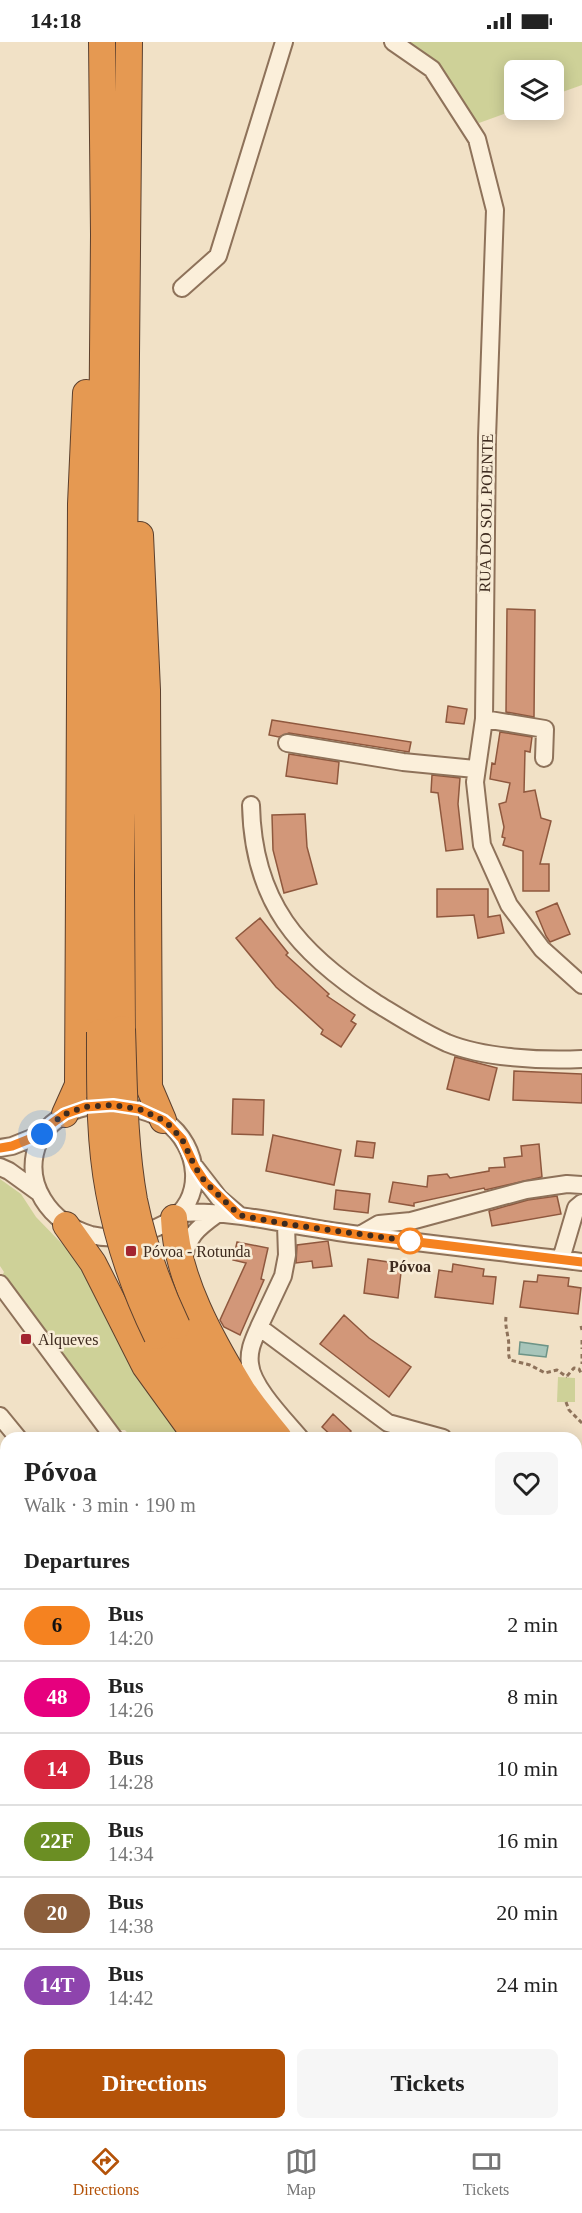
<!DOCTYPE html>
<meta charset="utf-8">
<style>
:root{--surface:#fff;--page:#f6f6f6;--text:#222;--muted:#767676;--line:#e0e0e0;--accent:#b45309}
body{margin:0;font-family:Georgia,serif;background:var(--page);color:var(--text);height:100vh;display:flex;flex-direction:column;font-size:22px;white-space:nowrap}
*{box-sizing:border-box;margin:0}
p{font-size:20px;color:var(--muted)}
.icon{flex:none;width:33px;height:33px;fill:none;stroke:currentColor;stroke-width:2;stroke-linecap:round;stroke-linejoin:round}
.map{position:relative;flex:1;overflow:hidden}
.sheet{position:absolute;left:0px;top:1390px;width:582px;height:698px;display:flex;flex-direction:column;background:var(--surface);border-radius:18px 18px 0 0;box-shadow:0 3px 15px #0003}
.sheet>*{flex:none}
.badge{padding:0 12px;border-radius:20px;font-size:21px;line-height:39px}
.tools{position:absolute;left:504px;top:18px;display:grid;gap:12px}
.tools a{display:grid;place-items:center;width:60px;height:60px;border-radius:9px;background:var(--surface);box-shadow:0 3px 15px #0003;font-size:30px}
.you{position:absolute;width:30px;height:30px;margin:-15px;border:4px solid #fff;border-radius:50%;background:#1a73e8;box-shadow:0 0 0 9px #1a73e833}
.map>.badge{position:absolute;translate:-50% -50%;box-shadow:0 0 0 3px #fff}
h2{padding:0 24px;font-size:22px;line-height:54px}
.round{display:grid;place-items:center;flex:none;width:63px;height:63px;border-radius:9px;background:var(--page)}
.overview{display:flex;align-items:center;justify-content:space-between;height:102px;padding:0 24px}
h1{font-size:28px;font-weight:700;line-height:45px}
.button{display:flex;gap:12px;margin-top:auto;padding:12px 24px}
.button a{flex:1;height:69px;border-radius:9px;background:var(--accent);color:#fff;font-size:24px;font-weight:700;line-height:69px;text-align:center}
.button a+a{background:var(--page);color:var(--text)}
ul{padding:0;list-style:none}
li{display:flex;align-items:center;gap:18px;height:72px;padding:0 24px;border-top:2px solid var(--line)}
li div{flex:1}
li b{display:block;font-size:22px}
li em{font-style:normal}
li .badge{min-width:66px;font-weight:700;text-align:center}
.status{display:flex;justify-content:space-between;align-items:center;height:42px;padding:0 30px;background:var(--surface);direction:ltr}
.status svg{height:16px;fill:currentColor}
.dock{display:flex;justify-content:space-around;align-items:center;height:84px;border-top:2px solid var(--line);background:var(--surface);font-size:16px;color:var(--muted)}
.dock a{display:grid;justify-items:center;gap:3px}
.dock .on{color:var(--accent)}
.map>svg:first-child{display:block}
</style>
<div class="status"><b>14:18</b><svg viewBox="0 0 49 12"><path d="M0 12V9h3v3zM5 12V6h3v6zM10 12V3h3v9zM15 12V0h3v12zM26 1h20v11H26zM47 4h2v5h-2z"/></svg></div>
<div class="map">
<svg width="582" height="2087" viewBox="0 0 582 2087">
<rect width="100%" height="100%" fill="#f1e1c6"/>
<path fill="#ced198" d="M408,0H582V43L554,53V28H514L515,68L479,81Z
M0,1137L21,1152L36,1175L70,1210L186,1396H132L125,1388H118L99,1359L2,1234L4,1230L0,1224Z
M558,1335L575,1336V1360H557Z"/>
<path fill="#a7c5ba" stroke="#6d9487" stroke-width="1.5" d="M520,1300L548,1304L546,1315L519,1312Z"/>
<path fill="#d29779" stroke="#8f583e" stroke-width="1.5" d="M507,567L535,568L534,675L506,670Z
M448,664L467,667L464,682L446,680Z
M272,678L411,700L409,710L289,691L279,695L269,693Z
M500,690L532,695L530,710L525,709L524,750L535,748L541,776L551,779L540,822H549V849H523V809L503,803L505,796L502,795L504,785L499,762L506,760L510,741L490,737L492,721L495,722Z
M289,712L339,720L337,742L286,734Z
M432,733L460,736L458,762L463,807L446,809L438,751L431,750Z
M305,772L307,805L317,842L284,851L273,808L272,773Z
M437,847H488V875L500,873L504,891L478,896L474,873L437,875Z
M557,861L570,892L550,900L546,894L536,870Z
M260,876L288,911L286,913L329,952L327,954L355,973L351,979L356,982L341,1005L321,992L323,988L276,945L236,896Z
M455,1015L497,1026L489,1058L447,1047Z
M514,1029L582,1032V1061L513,1058Z
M233,1057L264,1058L263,1093L232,1092Z
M273,1093L341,1108L334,1143L266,1129Z
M357,1099L375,1101L373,1116L355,1114Z
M539,1102L542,1135L485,1148L484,1146L414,1161V1164L389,1160L393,1140L427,1145L428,1134L447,1132L450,1136L489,1129V1126L505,1125L504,1116L522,1114L521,1104Z
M336,1148L370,1152L368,1171L334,1167Z
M557,1154L561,1172L492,1184L489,1169L528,1158Z
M328,1199L332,1224L313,1226L312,1219L296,1221L297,1203Z
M237,1200L268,1206L261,1237L264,1238L240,1293L224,1285L220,1278L246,1221L233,1218Z
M368,1217L402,1222L398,1256L364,1251Z
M453,1222L484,1227L483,1234L496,1235L493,1262L435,1255L439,1228L452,1230Z
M538,1233L569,1236L568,1244L581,1246L578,1272L520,1265L524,1239L537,1240Z
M344,1273L369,1296L411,1325L389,1355L320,1302Z
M333,1372L351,1389L345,1396H334L322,1385Z"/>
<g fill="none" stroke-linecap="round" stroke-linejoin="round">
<defs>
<path id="minor" d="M393,0L432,27L477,97L495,168L487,396L484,677L475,740L482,803L509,863L542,907L582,943
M182,246L218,214L284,0
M484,677L545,687L544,716
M287,701L403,720L475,727
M251,763C253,860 298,911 376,961C399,975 422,990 447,1001C484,1016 542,1019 582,1017
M113,1063C131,1066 149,1068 165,1079C200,1104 207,1159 166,1181C144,1193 115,1199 91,1193C50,1181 21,1141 39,1099C47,1081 67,1069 86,1065C94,1063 104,1064 113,1063Z
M0,1106L12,1104L42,1092
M0,1125L9,1129L38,1150
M195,1125L219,1156L239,1173
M180,1171C233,1168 286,1183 338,1190C419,1201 501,1210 582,1220
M286,1183L287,1213L283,1234L259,1285L388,1381L443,1396
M360,1193L379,1182L411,1179L526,1148L567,1142L582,1143
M561,1217L576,1166L582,1161
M183,1219C188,1194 196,1187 217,1172
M0,1242L114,1396
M259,1285C254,1297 248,1308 250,1322C252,1345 285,1378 300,1396
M0,1374L18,1396
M0,1516L6,1527
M576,1585L582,1593
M0,1669L6,1674
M0,1699L6,1692
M0,1868L6,1842
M0,1905L6,1933
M576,1952L582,1965
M234,2082V2087
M272,2082V2087
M318,2082L320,2087
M485,2082L492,2087
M183,2087L184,2082"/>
<path id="highway" d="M140,493L147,648L149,1045L163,1078
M122,987L121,834L129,0
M100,990L99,784L104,193L102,0
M65,1072L78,1043L81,462L86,351
M174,1176C176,1235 212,1299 242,1348C253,1365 267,1381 279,1396
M66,1183L93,1221L145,1324L197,1396
M177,1284L210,1342L250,1396
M157,1294L184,1342L224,1396
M553,2082L554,2087
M574,2082L575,2087"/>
</defs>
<use href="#minor" stroke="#8e725a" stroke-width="20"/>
<use href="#highway" stroke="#5c402e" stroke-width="28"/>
<path stroke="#8e725a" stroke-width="3" stroke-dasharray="4.5 3" stroke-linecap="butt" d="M506,1275C505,1283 507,1288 508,1296C510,1304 507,1310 510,1318L530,1323L545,1331L557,1328L567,1335
M581,1284L582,1288
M582,1298V1307
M582,1312V1322
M567,1334L574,1326L579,1327L582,1333
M566,1360L569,1368L582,1381"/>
<use href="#minor" stroke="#fbefda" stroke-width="16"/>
<use href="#highway" stroke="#e59952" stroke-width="26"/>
<defs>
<path id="highway-bridge" d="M122,987C124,1044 124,1102 134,1158C143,1202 158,1244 177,1284
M100,990C100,1043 99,1097 109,1150C118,1200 135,1249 157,1294"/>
</defs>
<use href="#highway-bridge" stroke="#5c402e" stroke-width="28" stroke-linecap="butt"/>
<use href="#highway-bridge" stroke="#e59952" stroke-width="26"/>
</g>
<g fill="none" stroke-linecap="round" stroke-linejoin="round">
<defs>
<path id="line" d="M0,1106L12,1104L42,1092L51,1082L65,1072L85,1065L113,1063L139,1067L163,1078L169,1083L182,1097L195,1125L205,1140L239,1173L360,1193L582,1220"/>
</defs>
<use href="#line" stroke="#fff" stroke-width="14"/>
<use href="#line" stroke="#f58220" stroke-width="9"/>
<path stroke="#3e2b1f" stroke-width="6" stroke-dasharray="0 10.8" d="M42,1092L51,1082L65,1072L85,1065L113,1063L139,1067L163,1078L169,1083L182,1097L195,1125L205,1140L239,1173L286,1182L410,1199"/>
</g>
<circle fill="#fff" stroke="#f58220" stroke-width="3" cx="410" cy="1199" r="12"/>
<g fill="#a22530" stroke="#f8ecd6" stroke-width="2">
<rect x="125" y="1203" width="12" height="12" rx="3"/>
<rect x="20" y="1291" width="12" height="12" rx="3"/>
</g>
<g text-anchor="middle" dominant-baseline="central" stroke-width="5" stroke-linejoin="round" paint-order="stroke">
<g font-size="16" fill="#3e2b1f" stroke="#f8ecd6">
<text transform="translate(486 471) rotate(-89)">RUA DO SOL POENTE</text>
</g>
<g font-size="16" fill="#3e2b1f" stroke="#f8ecd6" text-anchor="start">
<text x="143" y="1209">Póvoa - Rotunda</text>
<text x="38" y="1297">Alqueves</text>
</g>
<g font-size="16" font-weight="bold" fill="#3e2b1f" stroke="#f8ecd6">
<text x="410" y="1224">Póvoa</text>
</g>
</g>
</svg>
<div class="tools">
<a><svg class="icon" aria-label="layers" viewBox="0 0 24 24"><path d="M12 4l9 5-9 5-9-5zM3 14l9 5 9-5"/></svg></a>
</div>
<div class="you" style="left:42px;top:1092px"></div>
<section class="sheet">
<div class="overview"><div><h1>Póvoa</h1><p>Walk · 3 min · 190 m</p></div><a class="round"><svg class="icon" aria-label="heart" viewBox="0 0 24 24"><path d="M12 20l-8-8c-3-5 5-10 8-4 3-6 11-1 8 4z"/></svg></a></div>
<h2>Departures</h2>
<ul>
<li><span class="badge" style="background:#f58220;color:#111">6</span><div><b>Bus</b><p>14:20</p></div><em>2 min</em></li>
<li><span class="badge" style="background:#e6007e;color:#fff">48</span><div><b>Bus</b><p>14:26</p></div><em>8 min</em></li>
<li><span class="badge" style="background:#d7263d;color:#fff">14</span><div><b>Bus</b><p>14:28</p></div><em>10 min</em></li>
<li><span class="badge" style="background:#6b8e23;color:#fff">22F</span><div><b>Bus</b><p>14:34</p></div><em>16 min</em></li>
<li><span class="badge" style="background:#8b5e3c;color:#fff">20</span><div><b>Bus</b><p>14:38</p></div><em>20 min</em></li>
<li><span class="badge" style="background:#8e44ad;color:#fff">14T</span><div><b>Bus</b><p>14:42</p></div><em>24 min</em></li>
</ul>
<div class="button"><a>Directions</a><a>Tickets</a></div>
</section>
</div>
<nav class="dock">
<a class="on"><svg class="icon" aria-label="directions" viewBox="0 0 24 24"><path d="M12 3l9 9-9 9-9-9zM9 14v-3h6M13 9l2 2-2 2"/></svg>Directions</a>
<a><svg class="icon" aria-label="map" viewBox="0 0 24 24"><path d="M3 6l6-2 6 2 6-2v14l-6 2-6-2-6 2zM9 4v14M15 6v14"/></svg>Map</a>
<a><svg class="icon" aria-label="tickets" viewBox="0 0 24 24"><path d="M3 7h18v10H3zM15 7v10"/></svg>Tickets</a>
</nav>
